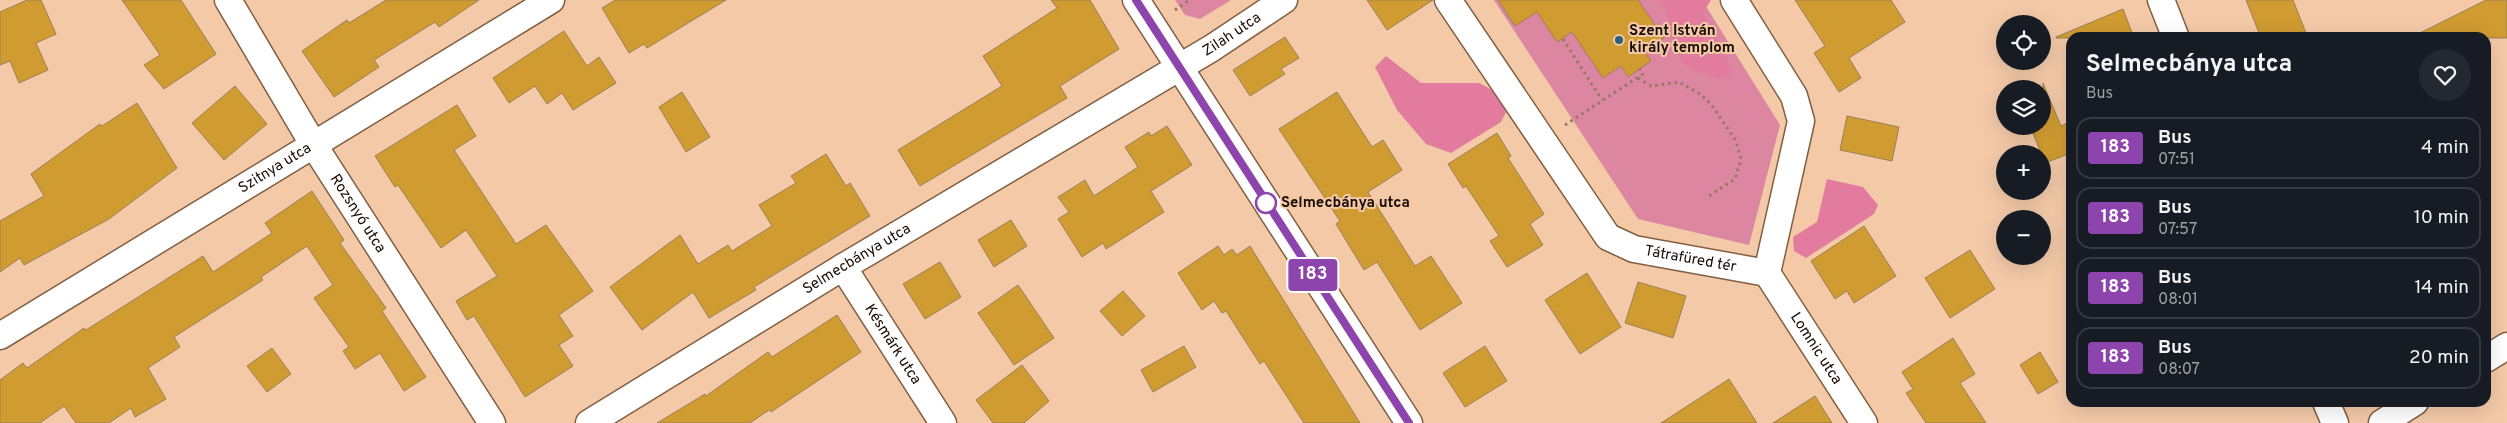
<!DOCTYPE html>
<meta charset="utf-8">
<style>
:root{--surface:#171b24;--page:#242831;--text:#f1f3f6;--muted:#9ea1a6;--line:#363941}
body{margin:0;font-family:Overpass,sans-serif;background:var(--page);color:var(--text);height:100vh;display:flex;flex-direction:column;font-size:19px;white-space:nowrap}
*{box-sizing:border-box;margin:0}
p{font-size:16px;color:var(--muted)}
.icon{flex:none;width:28px;height:28px;fill:none;stroke:currentColor;stroke-width:2;stroke-linecap:round;stroke-linejoin:round}
.map{position:relative;flex:1;overflow:hidden}
.side{position:absolute;left:2066px;top:32px;width:425px;height:375px;display:flex;flex-direction:column;background:var(--surface);border-radius:15px;box-shadow:0 5px 20px #0002}
.side>*{flex:none}
.badge{padding:0 10px;border-radius:4px;font-size:18px;line-height:32px}
.buttons{position:absolute;left:1996px;top:15px;display:grid;gap:10px}
.buttons a{display:grid;place-items:center;width:55px;height:55px;border-radius:50%;background:var(--surface);box-shadow:0 5px 20px #0002;font-size:25px}
.map>.badge{position:absolute;translate:-50% -50%;box-shadow:0 0 0 2px #fff}
.round{display:grid;place-items:center;flex:none;width:52px;height:52px;border-radius:26px;background:var(--page)}
.summary{display:flex;align-items:center;justify-content:space-between;height:85px;padding:0 20px}
h1{font-size:24px;font-weight:700;line-height:38px}
ul{padding:0;list-style:none}
li{display:flex;align-items:center;gap:15px;height:62px;margin:0 10px 8px;padding:0 10px;border:2px solid var(--line);border-radius:15px}
li div{flex:1}
li b{display:block;font-size:19px}
li em{font-style:normal}
li .badge{min-width:55px;font-weight:700;text-align:center}
.map>svg:first-child{display:block}
</style>
<div class="map">
<svg width="2507" height="423" viewBox="0 0 2507 423">
<rect width="100%" height="100%" fill="#f3c9a8"/>
<path fill="#dc86a1" d="M1175,0H1231L1200,19L1185,15Z
M1494,0H1702L1780,125L1749,245L1638,219Z"/>
<path fill="#e27b9d" d="M1660,0H1711L1703,13L1733,72L1718,79C1708,74 1689,70 1683,62C1668,44 1673,18 1660,0Z
M1386,56L1421,83H1479L1500,94L1507,110L1501,122L1451,153L1426,144L1397,110L1375,67Z
M1827,179L1863,187L1878,205L1874,214L1806,258L1794,251L1793,237L1817,222Z"/>
<path fill="#d09b31" stroke="#9a8158" d="M27,0H41L56,34L36,43L48,70L19,83L10,61L0,65V12Z
M122,0H181L216,54L164,89L144,65L160,55Z
M386,0H479L439,27L435,22L374,60L379,67L334,97L302,51L347,20L349,23Z
M615,0H726L647,48L644,44L629,53L602,8Z
M1051,0H1090L1119,49L1060,86L1067,98L920,186L898,150L1002,86L983,56L1057,8Z
M1367,0H1433L1387,30Z
M1498,0H1638L1664,38L1644,51L1651,61L1628,77L1621,66L1603,78L1572,32L1557,42L1537,12L1515,26Z
M1795,0H1891L1905,22L1849,58L1861,78L1839,92L1814,53L1825,46Z
M2246,0H2293L2308,38H2261Z
M2486,0H2507V38H2410Z
M2123,9L2134,38H2056V37Z
M564,31L587,66L599,57L616,83L573,110L562,93L547,104L535,86L509,103L493,78Z
M1285,37L1299,58L1281,69L1285,74L1250,96L1233,70Z
M2043,83L2061,126L2071,121V153L2045,163L2030,126H2042Z
M235,86L267,124L224,160L192,123Z
M682,92L710,137L686,152L659,107Z
M1337,92L1372,147L1383,140L1402,170L1368,192L1415,266L1431,256L1462,303L1420,330L1377,262L1364,270L1336,224L1340,221L1279,129Z
M137,103L177,168L109,219L24,265L20,258L0,272V221L44,196L31,174L100,124L102,126Z
M457,105L476,136L454,150L516,244L546,225L593,291L559,315L573,336L559,345L573,366L525,397L474,316L467,320L456,301L497,276L466,230L441,248L398,185L395,187L375,156Z
M1847,116L1899,127L1892,161L1840,150Z
M1167,126L1192,165L1151,191L1164,212L1106,249L1103,243L1082,257L1058,219L1069,212L1058,197L1085,180L1094,196L1138,167L1125,147L1149,132L1151,136Z
M1497,133L1511,156L1508,158L1544,214L1530,224L1543,245L1507,267L1490,241L1499,236L1466,186L1463,188L1448,164Z
M826,154L846,186L850,183L870,216L754,287L756,290L709,318L693,292L642,330L610,287L680,235L698,264L728,245L732,251L772,226L759,205L796,183L791,176Z
M312,191L344,240L340,243L386,308L382,311L426,377L404,391L380,353L355,369L343,351L349,347L314,298L333,285L307,246L261,277L263,280L174,337L180,347L148,368L166,399L135,417L131,408L109,423H76L64,406L40,423H0V380L23,363L27,368L84,328L86,330L203,256L213,272L272,233L265,223Z
M1011,220L1027,246L994,267L978,240Z
M1864,226L1896,276L1854,303L1847,291L1835,299L1811,261Z
M1218,246L1224,255L1232,249L1237,255L1250,246L1360,423H1304L1264,361L1260,364L1226,311L1222,313L1214,301L1202,310L1178,273Z
M1970,250L1995,289L1950,318L1925,278Z
M940,262L961,297L925,319L903,284Z
M1587,273L1621,327L1580,354L1545,300Z
M1638,282L1686,296L1673,338L1625,323Z
M1018,285L1054,338L1014,365L978,313Z
M1123,291L1145,316L1122,336L1100,311Z
M837,315L861,352L771,412L769,410L750,423H657L705,394L706,396L768,352L772,357Z
M1953,338L1975,374L1960,383L1986,423H1926L1906,393L1913,389L1902,372Z
M1184,346L1196,367L1153,392L1141,370Z
M1485,346L1507,381L1465,407L1443,373Z
M272,348L291,374L267,392L247,366Z
M2040,352L2058,382L2038,394L2020,365Z
M1022,365L1049,401L1024,423H993L976,400Z
M1729,379L1757,423H1661Z
M1815,396L1832,423H1773Z"/>
<g fill="none" stroke-linecap="round" stroke-linejoin="round">
<defs>
<g id="minor">
<path id="s1" d="M228,0L313,144L492,423"/>
<path d="M1136,0L1409,423"/>
<path id="s2" d="M1448,0L1608,237L1634,249L1767,273"/>
<path d="M1734,0L1794,96L1801,121L1767,273"/>
<path d="M2161,0L2176,38"/>
<path id="s3" d="M843,267L943,423"/>
<path id="s4" d="M1767,273L1864,423"/>
<path id="s5" d="M0,336L551,0"/>
<path d="M2486,359L2507,346"/>
<path d="M2326,402L2335,423"/>
<path id="s6" d="M589,423L843,267L1212,48L1284,0"/>
<path d="M2382,423L2415,402"/>
</g>
</defs>
<use href="#minor" stroke="#835e40" stroke-width="29"/>
<path stroke="#977962" stroke-width="3" stroke-dasharray="2.5 4" stroke-linecap="butt" d="M1175,10L1189,0
M1563,39L1602,100
M1638,78L1651,86L1679,82L1700,94L1711,104L1736,141L1741,159L1735,179L1709,196
M1565,125L1643,74L1640,69"/>
<use href="#minor" stroke="#fff" stroke-width="26"/>
</g>
<g fill="none" stroke-linecap="round" stroke-linejoin="round">
<defs>
<path id="line" d="M1136,0L1409,423"/>
</defs>
<use href="#line" stroke="#fff" stroke-width="11"/>
<use href="#line" stroke="#8e44ad" stroke-width="8"/>
</g>
<circle fill="#2f5d7d" stroke="#f3c9a8" stroke-width="2" cx="1619" cy="40" r="5"/>
<circle fill="#fff" stroke="#8e44ad" stroke-width="2.5" cx="1266" cy="203" r="10"/>
<g text-anchor="middle" dominant-baseline="central" stroke-width="4" stroke-linejoin="round" paint-order="stroke">
<g font-size="15" font-weight="bold" fill="#1a0c03" stroke="#f3c9a8" text-anchor="start">
<text x="1629" y="31">Szent István<tspan x="1629" dy="17">király templom</tspan></text>
</g>
<g font-size="15" fill="#1a0c03" stroke="#f3c9a8">
<text stroke="none"><textPath href="#s6" startOffset="751">Zilah utca</textPath></text>
<text stroke="none"><textPath href="#s5" startOffset="322">Szitnya utca</textPath></text>
<text stroke="none"><textPath href="#s1" startOffset="250">Rozsnyó utca</textPath></text>
<text stroke="none"><textPath href="#s6" startOffset="314">Selmecbánya utca</textPath></text>
<text stroke="none"><textPath href="#s2" startOffset="372">Tátrafüred tér</textPath></text>
<text stroke="none"><textPath href="#s3" startOffset="92">Késmárk utca</textPath></text>
<text stroke="none"><textPath href="#s4" startOffset="90">Lomnic utca</textPath></text>
</g>
<g font-size="15" font-weight="bold" fill="#1a0c03" stroke="#f3c9a8" text-anchor="start">
<text x="1281" y="203">Selmecbánya utca</text>
</g>
</g>
</svg>
<div class="buttons">
<a><svg class="icon" aria-label="locate" viewBox="0 0 24 24"><circle cx="12" cy="12" r="6"/><path d="M12 2v4M12 18v4M2 12h4M18 12h4"/></svg></a>
<a><svg class="icon" aria-label="layers" viewBox="0 0 24 24"><path d="M12 4l9 5-9 5-9-5zM3 14l9 5 9-5"/></svg></a>
<a>+</a>
<a>−</a>
</div>
<b class="badge" style="left:1313px;top:275px;background:#8e44ad;color:#fff">183</b>
<section class="side">
<div class="summary"><div><h1>Selmecbánya utca</h1><p>Bus</p></div><a class="round"><svg class="icon" aria-label="heart" viewBox="0 0 24 24"><path d="M12 20l-8-8c-3-5 5-10 8-4 3-6 11-1 8 4z"/></svg></a></div>
<ul>
<li><span class="badge" style="background:#8e44ad;color:#fff">183</span><div><b>Bus</b><p>07:51</p></div><em>4 min</em></li>
<li><span class="badge" style="background:#8e44ad;color:#fff">183</span><div><b>Bus</b><p>07:57</p></div><em>10 min</em></li>
<li><span class="badge" style="background:#8e44ad;color:#fff">183</span><div><b>Bus</b><p>08:01</p></div><em>14 min</em></li>
<li><span class="badge" style="background:#8e44ad;color:#fff">183</span><div><b>Bus</b><p>08:07</p></div><em>20 min</em></li>
</ul>
</section>
</div>
